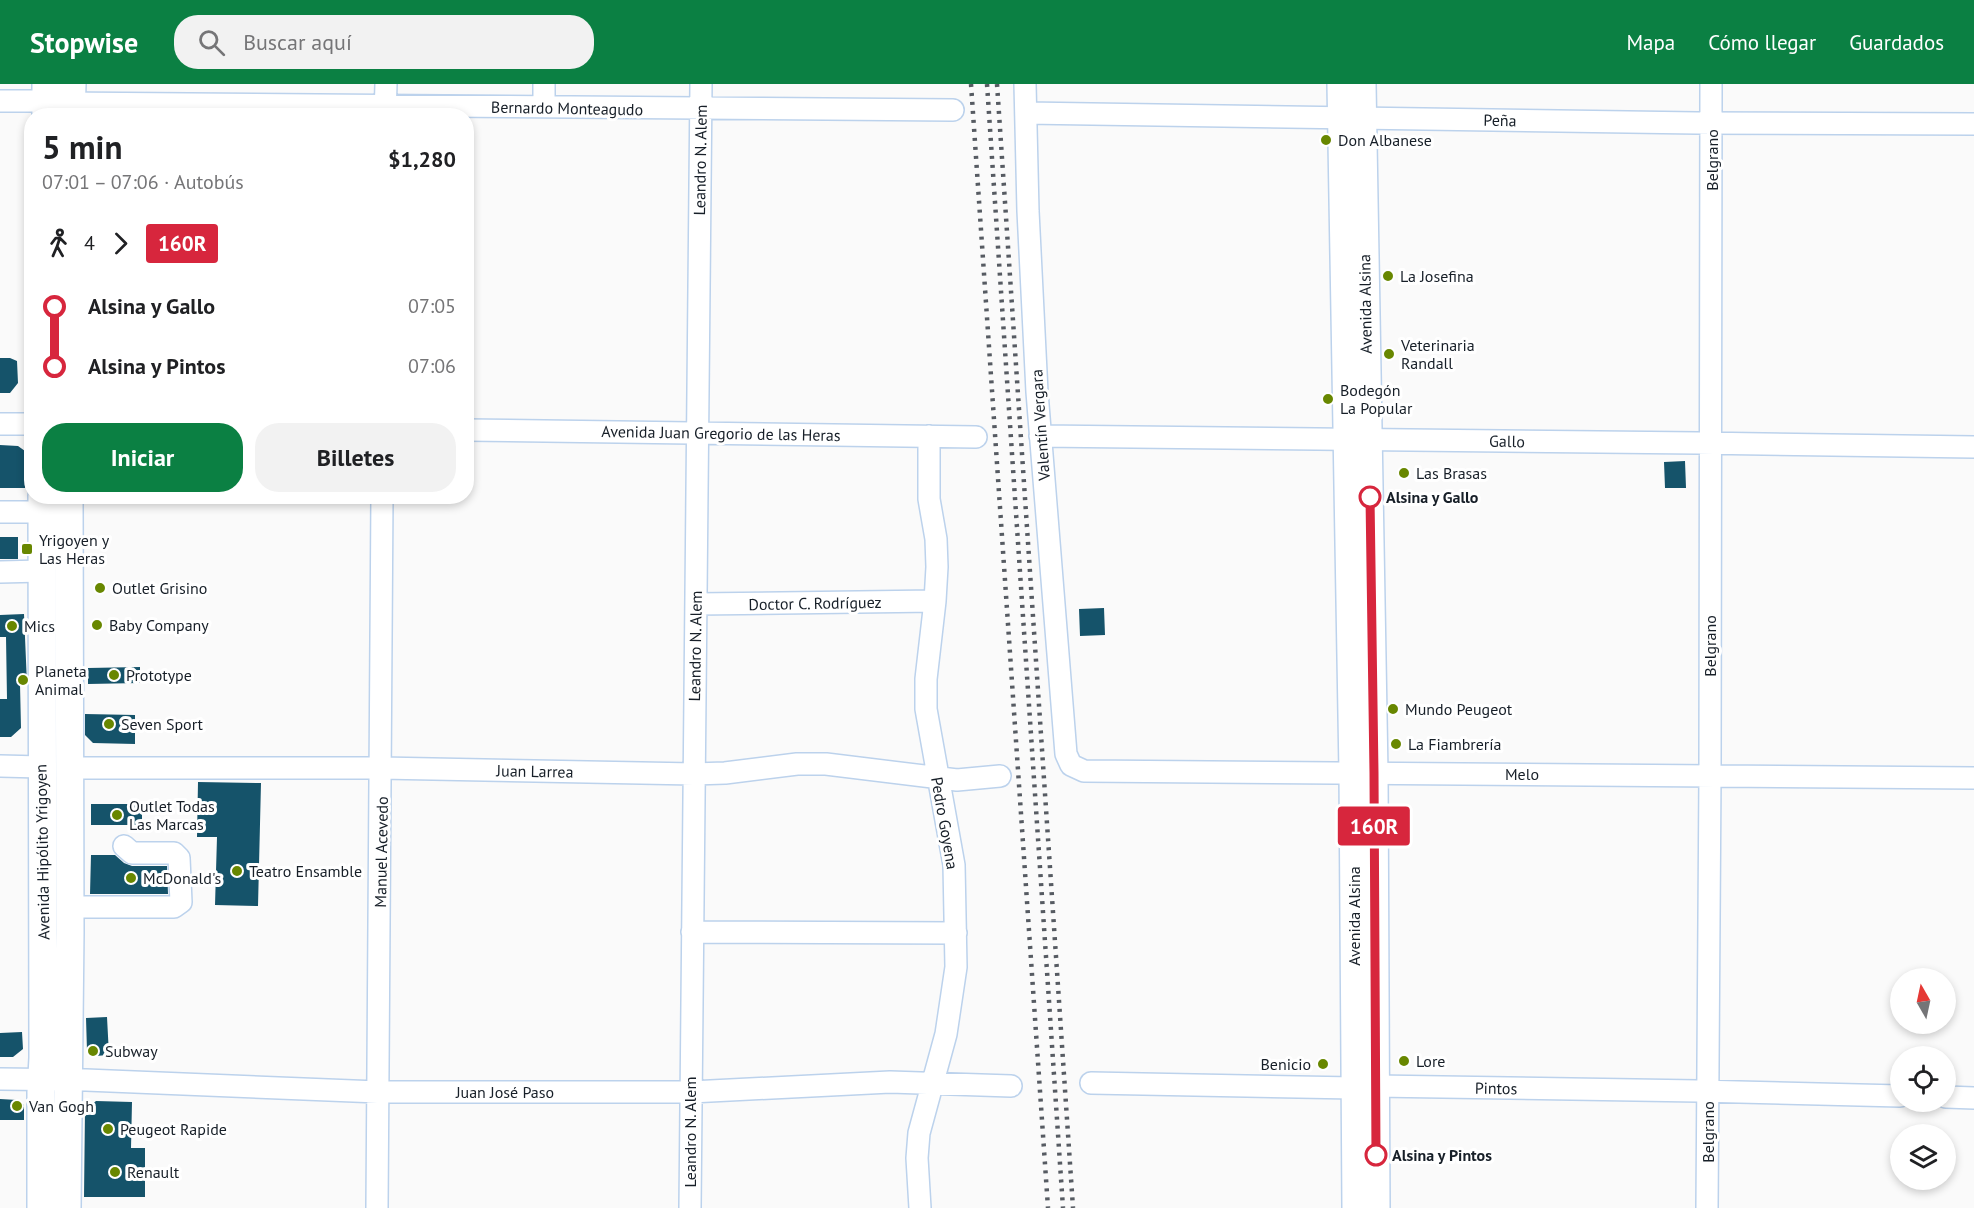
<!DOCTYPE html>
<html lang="es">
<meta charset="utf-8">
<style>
:root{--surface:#fff;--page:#f2f2f2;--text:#202124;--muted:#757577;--accent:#0b8043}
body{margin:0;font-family:"PT Sans",sans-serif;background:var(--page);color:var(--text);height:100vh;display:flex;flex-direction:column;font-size:22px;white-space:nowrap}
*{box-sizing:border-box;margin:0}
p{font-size:20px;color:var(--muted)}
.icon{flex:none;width:33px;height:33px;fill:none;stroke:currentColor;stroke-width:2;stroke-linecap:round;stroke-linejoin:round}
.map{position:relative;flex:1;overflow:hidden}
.details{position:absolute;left:24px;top:24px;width:450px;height:396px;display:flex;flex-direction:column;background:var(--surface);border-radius:24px;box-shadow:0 3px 9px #0003}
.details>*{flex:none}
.badge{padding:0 12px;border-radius:4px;font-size:21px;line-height:39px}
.needle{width:39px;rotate:351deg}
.controls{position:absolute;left:1890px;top:884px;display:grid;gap:12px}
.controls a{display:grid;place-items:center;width:66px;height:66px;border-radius:50%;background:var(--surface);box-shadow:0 3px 9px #0003;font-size:30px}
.map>.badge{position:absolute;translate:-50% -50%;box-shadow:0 0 0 3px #fff}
.legs{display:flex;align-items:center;gap:9px;height:66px;padding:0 18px;font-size:20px}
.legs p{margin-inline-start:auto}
.headline{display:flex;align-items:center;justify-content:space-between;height:102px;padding:0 18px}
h1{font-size:33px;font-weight:600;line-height:45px}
.action{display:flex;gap:12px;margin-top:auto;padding:12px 18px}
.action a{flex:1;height:69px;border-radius:24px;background:var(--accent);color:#fff;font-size:24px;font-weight:600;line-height:69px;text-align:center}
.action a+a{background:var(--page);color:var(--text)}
ul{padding:0 18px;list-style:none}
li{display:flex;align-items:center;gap:21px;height:60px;font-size:22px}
li i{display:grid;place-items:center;width:9px;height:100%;margin:0 8px;background:currentColor}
li i::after{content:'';width:15px;height:15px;margin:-8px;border:4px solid;border-radius:50%;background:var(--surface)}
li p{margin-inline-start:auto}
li:first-child i{background:linear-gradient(#0000 50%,currentColor 0)}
li:last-child i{background:linear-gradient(currentColor 50%,#0000 0)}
header{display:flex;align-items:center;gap:36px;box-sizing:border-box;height:84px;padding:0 30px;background:var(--accent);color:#fff}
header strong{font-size:28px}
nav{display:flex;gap:33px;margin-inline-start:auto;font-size:21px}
.search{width:420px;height:54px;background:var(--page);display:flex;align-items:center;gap:15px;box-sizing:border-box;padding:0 21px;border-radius:24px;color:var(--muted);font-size:22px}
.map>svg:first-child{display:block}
</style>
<header>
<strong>Stopwise</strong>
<div class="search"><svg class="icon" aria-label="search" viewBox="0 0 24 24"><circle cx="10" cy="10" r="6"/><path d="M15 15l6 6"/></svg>Buscar aquí</div>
<nav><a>Mapa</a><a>Cómo llegar</a><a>Guardados</a></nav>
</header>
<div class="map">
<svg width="1974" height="1124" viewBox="0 0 1974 1124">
<rect width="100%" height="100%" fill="#fafafa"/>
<path fill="#15536a" d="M0,274H10L17,277L18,299L10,309H0Z
M0,361L18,362L25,367V404H0Z
M1685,377L1686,404H1665L1664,378Z
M0,453H18V475H0Z
M1104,524L1105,551L1080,552L1079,525Z
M24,530L27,600H20L21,644L11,653H0V615H7L6,553H0V531Z
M140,583V599L88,600V584Z
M85,630L135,631V660L93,659L85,651Z
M198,698L261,699L258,822L215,821L217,753H197Z
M91,720H142V741H91Z
M91,771H115L124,779L132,782H167L168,810H90Z
M107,933L109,971L95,972L87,967L86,934Z
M22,948L23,965L13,973H0V949Z
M0,1015L17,1016L24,1021V1036H0Z
M96,1017L132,1018L131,1064H145V1113H84L85,1026Z"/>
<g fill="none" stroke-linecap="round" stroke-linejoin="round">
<defs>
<path id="minor" d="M1025,0L1028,127L1037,308L1066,670L1071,681L1084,687L1974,694
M0,17H46
M72,19C366,21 660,26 953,26
M544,23V0
M1026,29L1697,39L1974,40
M385,32L386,0
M0,340H32
M466,346L976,353
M1040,352L1698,359L1974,363
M0,428H42
M0,488L42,487
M696,520L935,517
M0,682L41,683
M69,684H381L694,690L725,689L797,680H826L957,696L1000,692
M70,823H174L181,818L179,774L174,769H132L124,762
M692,848L956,849
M0,995L86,996L378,1008H691L890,998L1011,1002
M1091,999L1354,1004L1375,1002L1698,1007L1900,1012
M1946,1013L1974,1014
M377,1124L382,412
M690,1124L701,0
M920,1124L917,1074L919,1049L946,950L956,883L954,781L926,625V595L935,517L937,483L936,455L929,415V352
M1707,1124L1710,691L1711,0"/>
<path id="major" d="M1341,0L1353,688L1356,1124
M1362,0L1374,689L1376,1124
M46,32V0
M71,32L72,0
M41,1124V1008L43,974L42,412
M67,1124L70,848L69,412"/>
</defs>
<use href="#minor" stroke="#bcd2ec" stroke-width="24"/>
<use href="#major" stroke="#bcd2ec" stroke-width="30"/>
<use href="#minor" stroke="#fff" stroke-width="21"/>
<use href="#major" stroke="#fff" stroke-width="27"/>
<path stroke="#565b62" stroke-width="4.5" stroke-dasharray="3 6" stroke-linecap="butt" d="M971,0L1048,1124
M987,0L1063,1124
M997,0L1073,1124"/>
</g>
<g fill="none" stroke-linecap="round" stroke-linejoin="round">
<defs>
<path id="line-1" d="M1370,413L1374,689L1376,1071"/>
</defs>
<use href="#line-1" stroke="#fff" stroke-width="14"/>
<use href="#line-1" stroke="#d7263d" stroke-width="9"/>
</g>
<g fill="#688700" stroke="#fff" stroke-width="2">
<circle cx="1326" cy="56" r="6"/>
<circle cx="1388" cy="192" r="6"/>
<circle cx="1389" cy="270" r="6"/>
<circle cx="1328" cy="315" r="6"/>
<circle cx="1404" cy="389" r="6"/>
<rect x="21" y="459" width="12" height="12" rx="3"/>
<circle cx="100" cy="504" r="6"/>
<circle cx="97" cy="541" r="6"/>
<circle cx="12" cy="542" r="6"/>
<circle cx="114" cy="591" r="6"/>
<circle cx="23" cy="596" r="6"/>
<circle cx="1393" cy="625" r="6"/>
<circle cx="109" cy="640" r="6"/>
<circle cx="1396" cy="660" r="6"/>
<circle cx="117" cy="731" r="6"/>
<circle cx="237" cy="787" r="6"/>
<circle cx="131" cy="794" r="6"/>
<circle cx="93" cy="967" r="6"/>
<circle cx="1404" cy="977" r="6"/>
<circle cx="1323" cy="980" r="6"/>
<circle cx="17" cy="1022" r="6"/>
<circle cx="108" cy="1045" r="6"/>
<circle cx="115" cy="1088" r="6"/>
</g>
<g fill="#fff" stroke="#d7263d" stroke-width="3">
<circle cx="1370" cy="413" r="10"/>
<circle cx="1376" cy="1071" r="10"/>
</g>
<g text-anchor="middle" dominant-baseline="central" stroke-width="6" stroke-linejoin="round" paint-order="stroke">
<g font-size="16" fill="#171f28" stroke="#fff">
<text transform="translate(567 24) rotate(1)">Bernardo Monteagudo</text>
<text transform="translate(1500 36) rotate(1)">Peña</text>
<text transform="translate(700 76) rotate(-89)">Leandro N. Alem</text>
<text transform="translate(1712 76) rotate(-90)">Belgrano</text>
<text transform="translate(1365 220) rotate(-91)">Avenida Alsina</text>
<text transform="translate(1040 341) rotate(-94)">Valentín Vergara</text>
<text transform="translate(721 349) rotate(1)">Avenida Juan Gregorio de las Heras</text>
<text transform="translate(1507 357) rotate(1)">Gallo</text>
<text transform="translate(815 519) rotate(-1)">Doctor C. Rodríguez</text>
<text transform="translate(695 562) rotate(-89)">Leandro N. Alem</text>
<text transform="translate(1710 562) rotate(-90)">Belgrano</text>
<text transform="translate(535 687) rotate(1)">Juan Larrea</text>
<text x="1522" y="690">Melo</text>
<text transform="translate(945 739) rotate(80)">Pedro Goyena</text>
<text transform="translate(42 768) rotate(-91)">Avenida Hipólito Yrigoyen</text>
<text transform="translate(381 768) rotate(-89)">Manuel Acevedo</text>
<text transform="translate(1354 832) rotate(-90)">Avenida Alsina</text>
<text transform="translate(1496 1004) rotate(1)">Pintos</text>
<text x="505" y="1008">Juan José Paso</text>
<text transform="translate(690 1048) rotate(-90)">Leandro N. Alem</text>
<text transform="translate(1708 1048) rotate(-90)">Belgrano</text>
</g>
<g font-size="16" fill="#171f28" stroke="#fff" text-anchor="start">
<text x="1338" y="56">Don Albanese</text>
<text x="1400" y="192">La Josefina</text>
<text x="1401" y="261">Veterinaria<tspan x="1401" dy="18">Randall</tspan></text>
<text x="1340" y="306">Bodegón<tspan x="1340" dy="18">La Popular</tspan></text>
<text x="1416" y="389">Las Brasas</text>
<text x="39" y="456">Yrigoyen y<tspan x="39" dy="18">Las Heras</tspan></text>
<text x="112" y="504">Outlet Grisino</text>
<text x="109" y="541">Baby Company</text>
<text x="24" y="542">Mics</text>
<text x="35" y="587">Planeta<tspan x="35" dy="18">Animal</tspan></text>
<text x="126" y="591">Prototype</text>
<text x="1405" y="625">Mundo Peugeot</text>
<text x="121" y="640">Seven Sport</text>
<text x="1408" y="660">La Fiambrería</text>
<text x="129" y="722">Outlet Todas<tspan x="129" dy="18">Las Marcas</tspan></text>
<text x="249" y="787">Teatro Ensamble</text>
<text x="143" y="794">McDonald's</text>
<text x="105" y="967">Subway</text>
<text x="1416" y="977">Lore</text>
<text x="1311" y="980" text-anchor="end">Benicio</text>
<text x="29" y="1022">Van Gogh</text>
<text x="120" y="1045">Peugeot Rapide</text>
<text x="127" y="1088">Renault</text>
</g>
<g font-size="16" font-weight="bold" fill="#171f28" stroke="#fff" text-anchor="start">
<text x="1386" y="413">Alsina y Gallo</text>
<text x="1392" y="1071">Alsina y Pintos</text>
</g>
</g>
</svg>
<div class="controls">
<a><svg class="needle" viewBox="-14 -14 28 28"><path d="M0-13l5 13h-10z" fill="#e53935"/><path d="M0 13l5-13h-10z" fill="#757577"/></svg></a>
<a><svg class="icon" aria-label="locate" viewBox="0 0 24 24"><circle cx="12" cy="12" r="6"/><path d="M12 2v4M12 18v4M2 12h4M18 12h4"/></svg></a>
<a><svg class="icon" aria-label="layers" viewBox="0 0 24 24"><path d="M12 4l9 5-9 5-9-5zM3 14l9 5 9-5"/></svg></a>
</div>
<b class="badge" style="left:1374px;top:742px;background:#d7263d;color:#fff">160R</b>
<section class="details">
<div class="headline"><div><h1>5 min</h1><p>07:01 – 07:06 · Autobús</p></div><b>$1,280</b></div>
<div class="legs"><svg class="icon" aria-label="walk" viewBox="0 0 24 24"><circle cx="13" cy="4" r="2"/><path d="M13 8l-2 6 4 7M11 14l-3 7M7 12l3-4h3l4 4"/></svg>4<svg class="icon" aria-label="forward" viewBox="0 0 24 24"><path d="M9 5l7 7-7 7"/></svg><b class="badge" style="background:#d7263d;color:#fff">160R</b></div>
<ul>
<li><i style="color:#d7263d"></i><b>Alsina y Gallo</b><p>07:05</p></li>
<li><i style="color:#d7263d"></i><b>Alsina y Pintos</b><p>07:06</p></li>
</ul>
<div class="action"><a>Iniciar</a><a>Billetes</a></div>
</section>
</div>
